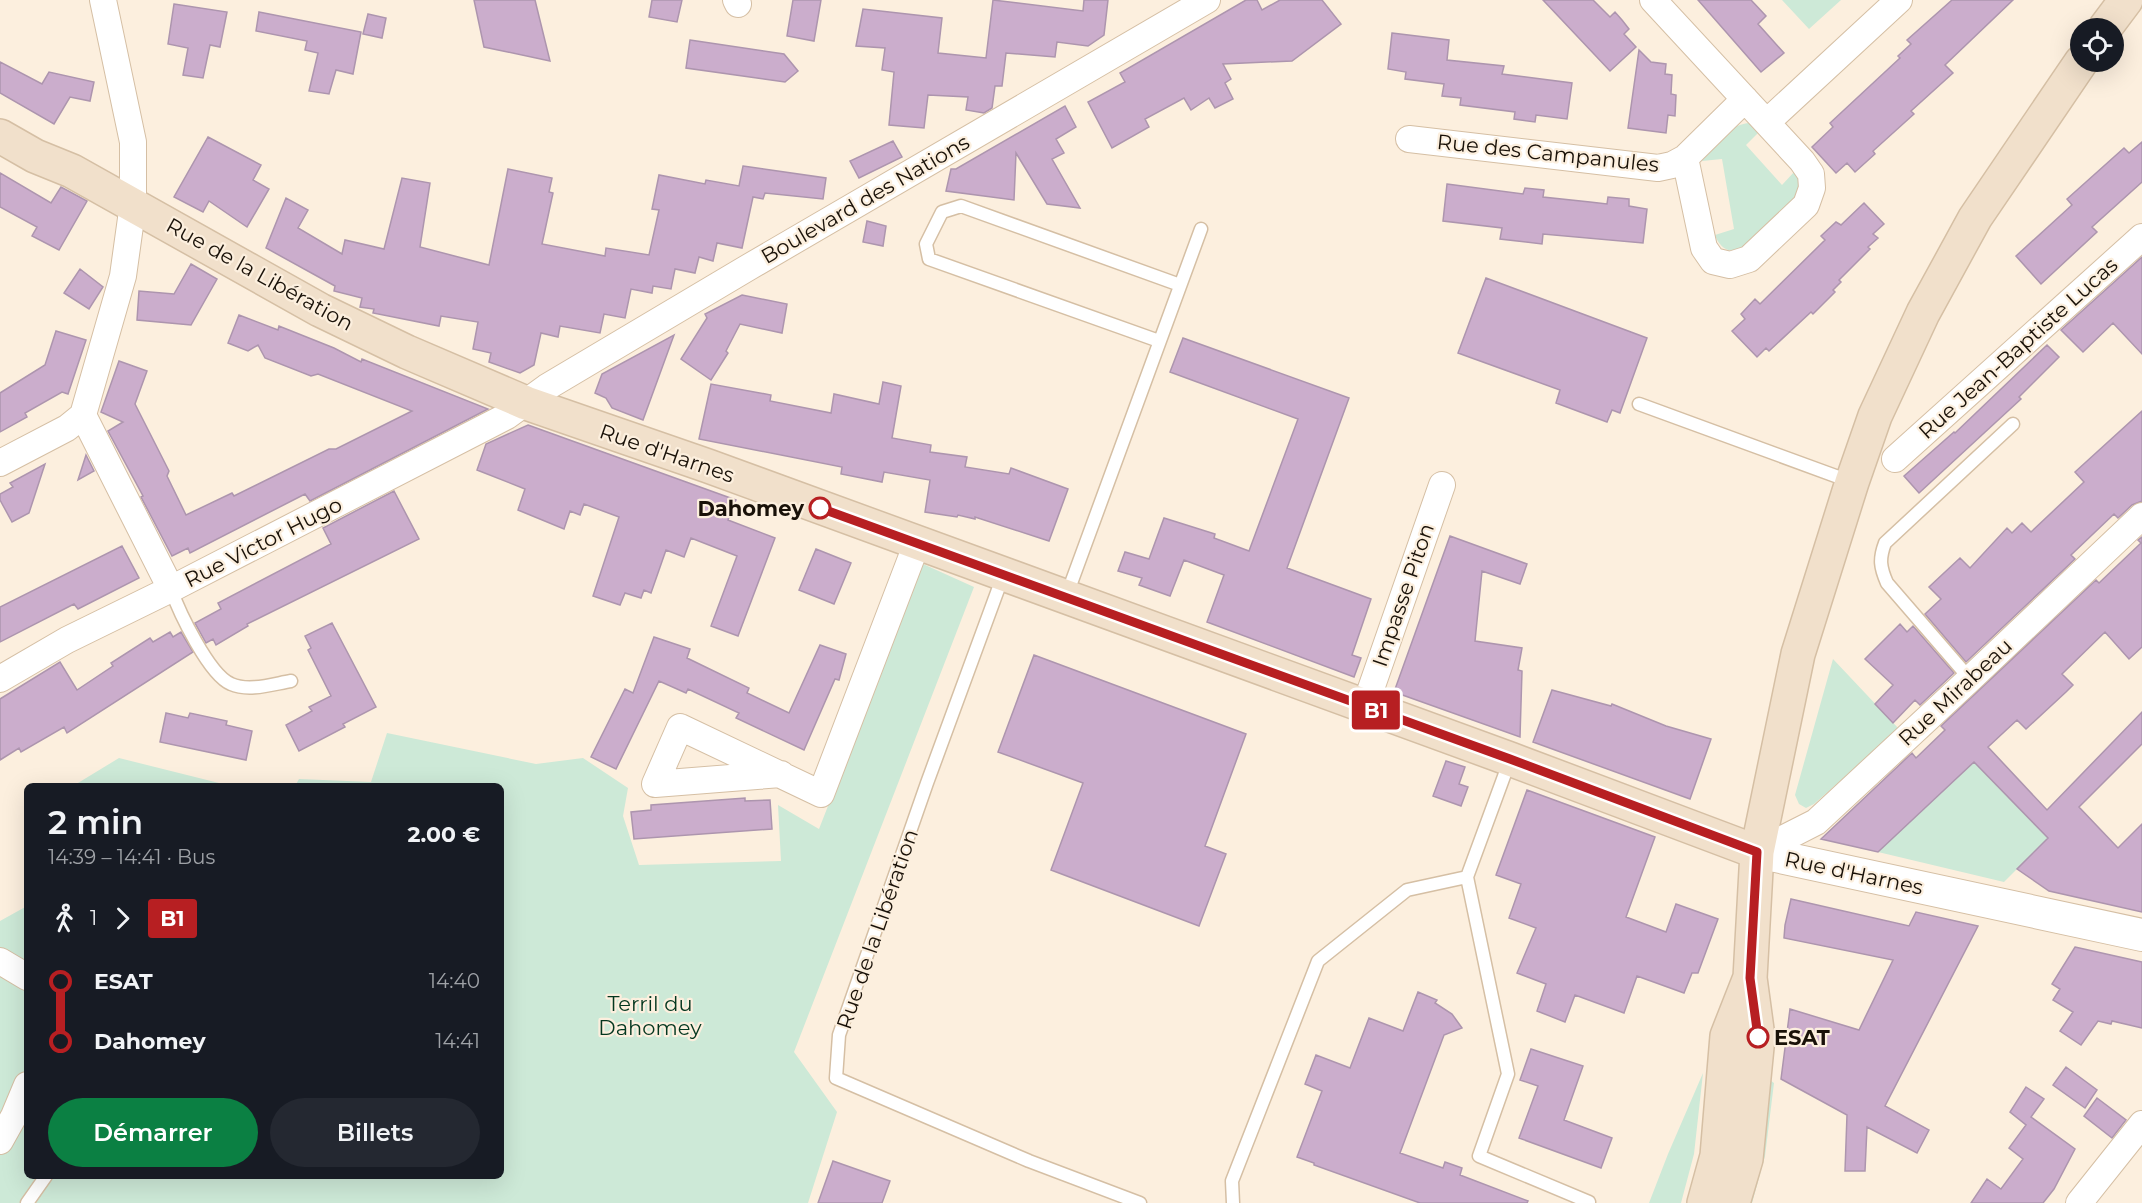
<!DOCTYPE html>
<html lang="fr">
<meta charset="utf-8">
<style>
:root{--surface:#171b24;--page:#242831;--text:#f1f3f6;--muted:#9ea1a6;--accent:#0b8043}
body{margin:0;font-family:Montserrat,sans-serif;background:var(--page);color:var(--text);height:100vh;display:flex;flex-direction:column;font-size:22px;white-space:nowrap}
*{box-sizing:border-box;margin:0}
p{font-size:20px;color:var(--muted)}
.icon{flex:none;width:33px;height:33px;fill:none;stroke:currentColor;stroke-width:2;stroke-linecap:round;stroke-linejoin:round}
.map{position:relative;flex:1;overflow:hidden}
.drawer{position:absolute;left:24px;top:783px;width:480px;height:396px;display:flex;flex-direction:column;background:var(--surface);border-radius:9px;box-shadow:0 6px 24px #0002}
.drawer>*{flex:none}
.badge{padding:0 12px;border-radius:4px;font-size:21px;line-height:39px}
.buttons{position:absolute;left:2070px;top:18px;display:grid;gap:12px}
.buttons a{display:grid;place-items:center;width:54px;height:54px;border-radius:50%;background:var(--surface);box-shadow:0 6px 24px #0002;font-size:30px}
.map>.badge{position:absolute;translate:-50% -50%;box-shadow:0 0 0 3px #fff}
.legs{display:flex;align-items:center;gap:9px;height:66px;padding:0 24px;font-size:20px}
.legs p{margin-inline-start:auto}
.head{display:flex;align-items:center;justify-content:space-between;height:102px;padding:0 24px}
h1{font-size:33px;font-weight:600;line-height:45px}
.button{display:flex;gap:12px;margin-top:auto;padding:12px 24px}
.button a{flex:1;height:69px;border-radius:36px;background:var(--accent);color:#fff;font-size:24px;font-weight:600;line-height:69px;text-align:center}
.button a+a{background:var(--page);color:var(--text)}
ul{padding:0 24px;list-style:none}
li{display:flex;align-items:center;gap:21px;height:60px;font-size:22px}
li i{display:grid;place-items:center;width:9px;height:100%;margin:0 8px;background:currentColor}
li i::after{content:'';width:15px;height:15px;margin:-8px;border:4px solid;border-radius:50%;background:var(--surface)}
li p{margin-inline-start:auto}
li:first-child i{background:linear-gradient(#0000 50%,currentColor 0)}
li:last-child i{background:linear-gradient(currentColor 50%,#0000 0)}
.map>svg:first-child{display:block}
</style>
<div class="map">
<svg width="2142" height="1203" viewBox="0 0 2142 1203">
<rect width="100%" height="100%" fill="#fcefde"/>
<path fill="#cde9d7" d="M1782,0H1841L1809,29Z
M1748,123L1760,131L1746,145L1782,185L1795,171L1801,179L1803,189C1794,201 1750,247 1736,250C1726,253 1718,244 1715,235L1734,229L1722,159L1702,161C1712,143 1728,126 1748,123Z
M923,564L974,587L794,1052L837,1112L808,1203H0V921L27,906V1176H501V786H295L299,779L371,782L387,733L536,764L583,758L628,788L623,816L639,865L781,861L778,805L819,829Z
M1833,659L1899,729L1814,804L1806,808L1799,804L1795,795Z
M119,758L231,786H73Z
M1974,762L2048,838L2004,882L1878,852Z
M1703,1073L1694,1154L1681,1203H1649L1668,1154Z
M1767,1078L1774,1083L1765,1156L1752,1203H1745Z"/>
<path fill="#cbadcc" stroke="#ad95ae" stroke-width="1.5" d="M474,0H535L550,61L484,47Z
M652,0H682L677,22L649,17Z
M793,0H821L814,41L787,36Z
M993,0L1083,11L1084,0H1108L1104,35L1088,46L1057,42L1055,57L1006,53L1002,86H995L992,108L984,113L966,110L968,97L928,95L924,128L889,125L894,72L882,70L885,48L856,46L863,9L942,18L938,53L986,58Z
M1246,0H1257L1262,10L1280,0H1322L1341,24L1292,61L1223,64L1231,79L1225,83L1233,99L1215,108L1209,98L1191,110L1184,98L1145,119L1149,127L1112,148L1088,102L1125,82L1120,73Z
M1543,0H1593L1610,17L1615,12L1622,20L1629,29L1624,34L1636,47L1610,71Z
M1698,0H1751L1766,16L1758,24L1784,53L1761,72Z
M1952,0H2013L1945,65L1953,73L1911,111L1914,114L1873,151L1875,154L1855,172L1847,163L1836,173L1812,147L1833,127L1830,123L1900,58L1898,56L1911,44L1907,40Z
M174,4L227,12L220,47L210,45L203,78L183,75L188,48L168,44Z
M259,12L361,32L353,74L336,70L329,94L309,91L318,53L305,50L307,41L256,31Z
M368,14L386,18L382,38L363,34Z
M1392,33L1449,40L1447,60L1504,66L1502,74L1572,83L1567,119L1536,115L1535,122L1514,119L1515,112L1460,105L1461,98L1442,96L1444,84L1405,79L1406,72L1388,69Z
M690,40L784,54L798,71L785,82L686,68Z
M1639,50L1651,62L1666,64L1665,74L1672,75L1671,94L1676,95L1675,116L1668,115L1666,133L1628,128Z
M0,62L42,84L49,72L94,82L90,101L70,97L54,124L0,93Z
M1065,106L1076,127L1056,139L1064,153L1052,159L1080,208L1047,204L1016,153L1014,200L946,191L951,169H956Z
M208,137L261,165L253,180L269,189L247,227L209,201L203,212L174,197Z
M893,141L902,157L859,178L850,161Z
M2142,142V182L2092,227L2097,232L2041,284L2016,256L2072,205L2067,199L2124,148L2129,153Z
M743,166L826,178L823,199L765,193L763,199L753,197L742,248L717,243L713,261L699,257L695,273L675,269L671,289L653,286L652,293L631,289L625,318L604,314L600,333L560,326L558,337L541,333L534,365L520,373L489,362L491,353L473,349L478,322L441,316L439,326L373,313L374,309L360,307L362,298L334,291L335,286L266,248L286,198L308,210L298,228L342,254L345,240L384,249L402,178L430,183L420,247L489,265L508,169L552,178L549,192L553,193L542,244L605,256L606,248L649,255L659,210L652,209L659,175L705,184L706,180L739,186Z
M0,173L51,203L61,187L87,201L59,250L32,236L37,227L0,207Z
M1447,184L1523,194L1525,188L1544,190L1543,197L1590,202L1607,204L1608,197L1629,199V206L1647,209L1643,243L1543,234L1542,244L1500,239L1502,228L1443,221Z
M1864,203L1884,224L1873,234L1878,238L1868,247L1870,249L1839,280L1841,282L1833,290L1835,292L1813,314L1811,312L1769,351L1766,348L1757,357L1732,331L1745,319L1741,314L1755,299L1760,304L1825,240L1821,236L1836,222L1841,225Z
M867,221L886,226L883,246L863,242Z
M2142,257V354L2113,323L2083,352L2061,330Z
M191,264L217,279L191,325L137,320L139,291L174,294Z
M80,269L103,287L89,309L64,293Z
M1486,278L1647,338L1620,413L1612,410L1607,422L1556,403L1560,390L1458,353Z
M742,295L787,304L782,333L740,324L726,351L728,353L711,380L681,359L707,318L705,314Z
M239,315L278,330L279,326L334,348L361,362L362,359L488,409L310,501L305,494L190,553L188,548L172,556L141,497L143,496L108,431L123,422L101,412L119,361L147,371L135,404L169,471L167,476L186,515L232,493L234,496L329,449H336L412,411L318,374L311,376L265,358L258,345L248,351L228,343Z
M56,331L86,340L68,394L62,392L25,413L27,417L0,432V393L45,365Z
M674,335L643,420L612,408L606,398L595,393L602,374Z
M1183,338L1349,398L1287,568L1371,599L1352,655L1361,658L1354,677L1207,622L1224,575L1184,560L1170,596L1139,585L1142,578L1118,571L1125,552L1149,559L1164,518L1215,534L1214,538L1249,551L1298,419L1170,372Z
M2047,345L2059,357L2019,397L2021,399L1919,493L1904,476L1954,432L1955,433Z
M883,382L901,386L892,438L931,445L930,452L967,457L965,467L1009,474L1011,468L1068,489L1049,541L975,517V519L958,515L957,517L925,512L930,480L884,472L882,482L841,474L842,467L699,439L711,384L771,395L770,401L831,413L834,394L879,404Z
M2142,411V501L2132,505L2118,518L2114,514L2071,555L2075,559L1966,662L1925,614L1941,599L1929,587L1960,558L1970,568L2007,528L2012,533L2022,523L2031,532L2084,482L2075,472Z
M528,425L736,500L728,520L775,538L738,636L711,626L737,556L691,538L684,557L666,550L651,593L644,590L641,598L625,593L620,605L593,596L619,517L584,504L580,515L570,511L564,529L518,510L525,489L477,470L486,444Z
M86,455L94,471L78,480Z
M45,464L29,513L12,522L0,500V494L13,487L10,483Z
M394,491L419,539L247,624L248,626L216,645L213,639L206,643L195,623L221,609L218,603L331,544L323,528Z
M1450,536L1527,564L1520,584L1482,571L1475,641L1522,648L1518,670L1522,671L1520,737L1394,692Z
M2142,537V647L2129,659L2105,632L2062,674L2073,685L2066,692L2026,729L2017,720L1988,747L2047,810L2142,712V744L2079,807L2118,848L2142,824V912L2049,891L2017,869L2048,838L1974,762L1878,852L1821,839L1912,753L1916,758L1945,730L1941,726L2096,580L2099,583L2141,543L2138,540Z
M122,546L139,578L78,609L74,604L0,642V607Z
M816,549L851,563L834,604L799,590Z
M332,623L376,707L343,724L345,727L299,751L286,725L312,711L309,707L331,696L308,650L311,648L305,636Z
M1900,624L1907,632L1913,626L1954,673L1920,705L1915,700L1893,723L1875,704L1893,685L1865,659Z
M170,632L173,637L181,632L193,652L67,733L64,727L21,752L19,748L0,760V699L60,662L77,690L113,666L111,663L150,638L153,642Z
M654,637L690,649L687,658L749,688L747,693L789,713L820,645L846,654L839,680L835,679L804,750L736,718L739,713L688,689L686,693L659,681L616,769L591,757L625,689L633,693Z
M1034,655L1246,734L1205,846L1226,854L1199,926L1051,870L1083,783L998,752Z
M1552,690L1611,706L1612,704L1666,726L1711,739L1690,799L1533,742Z
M166,713L188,718L190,713L227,721L226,725L252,731L246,760L160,742Z
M1446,761L1465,767L1459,784L1468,787L1461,806L1433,796Z
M1527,790L1655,837L1626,917L1666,932L1676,904L1718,919L1698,973H1692L1684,993L1637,976L1624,1013L1575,995L1565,1022L1537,1011L1546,984L1517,973L1536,928L1509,918L1521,884L1496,875Z
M745,798V801L770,800L772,829L634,839L631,812L651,810V805Z
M1791,899L1909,926L1916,912L1978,926L1885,1106L1929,1130L1917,1153L1867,1127L1865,1171H1845L1847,1115L1781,1079L1790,1009L1859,1030L1893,960L1784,938L1785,925Z
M2075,947L2142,962V1028L2112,1021L2111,1024L2098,1021L2081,1045L2060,1031L2073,1012L2053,1000L2060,989L2052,984Z
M1418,992L1437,1000L1435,1003L1452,1014L1462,1028L1444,1035L1400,1153L1443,1168L1445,1162L1462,1168L1460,1175L1528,1201L1527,1203H1420L1314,1165V1163L1297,1157L1322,1091L1305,1084L1316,1055L1350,1068L1369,1018L1403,1031Z
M1531,1049L1583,1066L1564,1120L1612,1138L1601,1168L1519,1138L1538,1086L1520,1080Z
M2066,1067L2097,1090L2085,1108L2053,1085Z
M2026,1087L2044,1099L2031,1117L2075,1149L2054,1189L2043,1203H1971L1987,1179L2001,1189L2023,1159L2009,1148L2026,1125L2010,1112Z
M2097,1098L2126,1120L2112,1138L2084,1116Z
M833,1161L890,1181L882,1203H818Z"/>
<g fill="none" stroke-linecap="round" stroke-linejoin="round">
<defs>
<path id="service" d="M1159,341L929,259L926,244L942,212L961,206L1180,285
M1639,404L1852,482
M1003,576L927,783L839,1035L836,1078L1029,1161L1140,1203
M171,589C179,612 209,675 231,684C249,692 273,684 291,681
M1066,597L1201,229
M1970,679L1887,583C1880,567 1879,559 1885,543L2013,424
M1467,877L1508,1074L1479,1156L1589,1202
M27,1203L46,1176
M1233,1203L1232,1181L1318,961L1407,890L1467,877L1510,760"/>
<path id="minor" d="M736,0L738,4
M1653,0L1802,161L1811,174L1812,188L1806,205L1749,259L1730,265L1713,261L1704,248L1685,158
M1767,122L1899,0
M1409,139L1658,168L1672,165L1685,158L1745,99
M83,415L171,589
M1895,459L2142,237
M0,463L67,428L83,415L123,276L133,204V142L103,0
M0,679L67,640L171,589L507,416L547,387L749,267L1207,0
M1365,706L1442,485
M781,774L655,784L680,727L821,794L917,543
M1757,852L1816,822L1970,679L2142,516
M0,961L27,977
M0,1141L14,1116L27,1085
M2079,1203L2142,1124"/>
<path id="tertiary" d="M1757,852L2142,935"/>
<path id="secondary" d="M2105,28L2126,0
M0,136L35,156L72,171L320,310L407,352L526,403L708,466L1510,759L1757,852
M1704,1203L1717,1156L1727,1036L1749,980
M1733,1203L1746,1159L1758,1037L1750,978L1757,852L1798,654L1852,482L1875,416L1923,313L1975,218L2081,62"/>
</defs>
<use href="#service" stroke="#d5bfa4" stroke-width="15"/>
<use href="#minor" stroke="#d5bfa4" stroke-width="28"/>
<use href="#tertiary" stroke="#d5bfa4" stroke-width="34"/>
<use href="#secondary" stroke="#d5bfa4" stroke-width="36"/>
<use href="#service" stroke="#fff" stroke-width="12"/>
<use href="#minor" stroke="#fff" stroke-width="26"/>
<use href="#tertiary" stroke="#fff" stroke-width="32"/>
<use href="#secondary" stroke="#f1e0cb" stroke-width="33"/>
</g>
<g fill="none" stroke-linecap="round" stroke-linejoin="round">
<defs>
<path id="line-1" d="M820,508L1510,759L1757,852L1750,978L1758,1037"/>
</defs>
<use href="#line-1" stroke="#fff" stroke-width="14"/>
<use href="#line-1" stroke="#b71f22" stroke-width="9"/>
</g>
<g fill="#fff" stroke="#b71f22" stroke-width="3">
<circle cx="820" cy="508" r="10"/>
<circle cx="1758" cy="1037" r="10"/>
</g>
<g text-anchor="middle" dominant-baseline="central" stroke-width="4.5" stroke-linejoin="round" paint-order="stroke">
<g font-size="21" fill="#191108" stroke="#fcefde">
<text transform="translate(1548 153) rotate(6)">Rue des Campanules</text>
<text transform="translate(865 199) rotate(-30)">Boulevard des Nations</text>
<text transform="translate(260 274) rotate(29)">Rue de la Libération</text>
<text transform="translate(2018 348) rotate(-42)">Rue Jean-Baptiste Lucas</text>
<text transform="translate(667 453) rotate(19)">Rue d'Harnes</text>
<text transform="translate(263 542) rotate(-27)">Rue Victor Hugo</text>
<text transform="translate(1403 595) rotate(-71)">Impasse Piton</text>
<text transform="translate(1955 692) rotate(-43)">Rue Mirabeau</text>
<text transform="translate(1854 873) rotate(12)">Rue d'Harnes</text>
<text transform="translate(877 929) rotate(-71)">Rue de la Libération</text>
</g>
<g font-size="21" font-weight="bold" fill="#191108" stroke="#fcefde" text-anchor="end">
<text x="804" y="508">Dahomey</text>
<text x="1774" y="1037" text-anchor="start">ESAT</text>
</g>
<g font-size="21" fill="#03371f" stroke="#fcefde">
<text x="650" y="1003">Terril du<tspan x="650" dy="24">Dahomey</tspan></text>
</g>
</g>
</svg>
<div class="buttons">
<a><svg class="icon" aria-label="locate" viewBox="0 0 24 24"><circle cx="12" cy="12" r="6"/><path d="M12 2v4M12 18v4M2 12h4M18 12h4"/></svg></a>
</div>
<b class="badge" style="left:1376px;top:710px;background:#b71f22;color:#fff">B1</b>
<section class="drawer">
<div class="head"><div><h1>2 min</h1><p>14:39 – 14:41 · Bus</p></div><b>2.00 €</b></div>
<div class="legs"><svg class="icon" aria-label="walk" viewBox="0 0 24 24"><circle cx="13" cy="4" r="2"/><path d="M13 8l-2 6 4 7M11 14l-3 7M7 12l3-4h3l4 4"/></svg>1<svg class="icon" aria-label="forward" viewBox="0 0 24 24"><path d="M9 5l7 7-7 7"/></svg><b class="badge" style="background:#b71f22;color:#fff">B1</b></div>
<ul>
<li><i style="color:#b71f22"></i><b>ESAT</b><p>14:40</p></li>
<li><i style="color:#b71f22"></i><b>Dahomey</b><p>14:41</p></li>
</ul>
<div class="button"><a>Démarrer</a><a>Billets</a></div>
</section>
</div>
